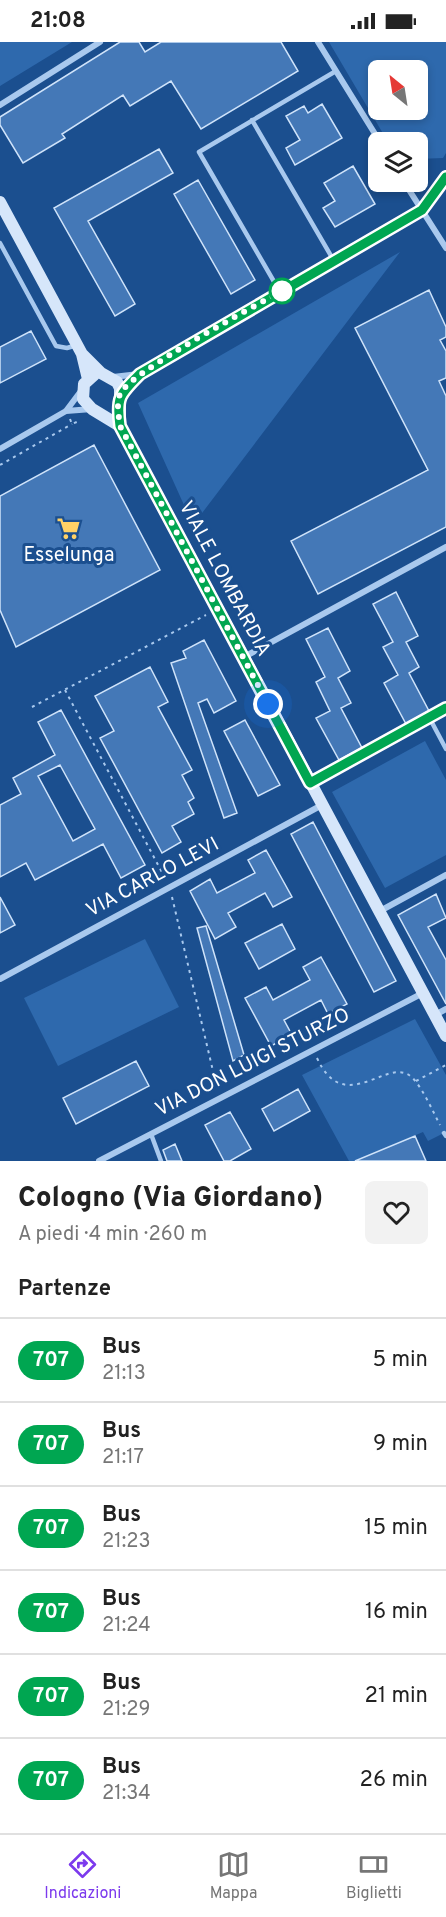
<!DOCTYPE html>
<html lang="it">
<meta charset="utf-8">
<style>
:root{--surface:#fff;--page:#f2f2f2;--text:#222;--muted:#767676;--line:#e0e0e0;--accent:#7c3aed}
body{margin:0;font-family:Overpass,sans-serif;background:var(--page);color:var(--text);height:100vh;display:flex;flex-direction:column;font-size:22px;white-space:nowrap}
*{box-sizing:border-box;margin:0}
p{font-size:20px;color:var(--muted)}
.icon{flex:none;width:33px;height:33px;fill:none;stroke:currentColor;stroke-width:2;stroke-linecap:round;stroke-linejoin:round}
.map{position:relative;height:1119px;overflow:hidden}
.drawer{display:flex;flex-direction:column;background:var(--surface);flex:1}
.drawer>*{flex:none}
.badge{padding:0 12px;border-radius:20px;font-size:21px;line-height:39px}
.needle{width:39px;rotate:330deg}
.fabs{position:absolute;left:368px;top:18px;display:grid;gap:12px}
.fabs a{display:grid;place-items:center;width:60px;height:60px;border-radius:9px;background:var(--surface);box-shadow:0 3px 9px #0003;font-size:30px}
.you{position:absolute;width:30px;height:30px;margin:-15px;border:4px solid #fff;border-radius:50%;background:#1a73e8;box-shadow:0 0 0 9px #1a73e833}
.map>.badge{position:absolute;translate:-50% -50%;box-shadow:0 0 0 3px #fff}
h2{padding:0 18px;font-size:22px;line-height:54px}
.round{display:grid;place-items:center;flex:none;width:63px;height:63px;border-radius:9px;background:var(--page)}
.head{display:flex;align-items:center;justify-content:space-between;height:102px;padding:0 18px}
h1{font-size:28px;font-weight:800;line-height:45px}
ul{padding:0;list-style:none}
li{display:flex;align-items:center;gap:18px;height:84px;padding:0 18px;border-top:2px solid var(--line)}
li div{flex:1}
li b{display:block;font-size:22px}
li em{font-style:normal}
li .badge{min-width:66px;font-weight:700;text-align:center}
.status{display:flex;justify-content:space-between;align-items:center;height:42px;padding:0 30px;background:var(--surface);direction:ltr}
.status svg{height:16px;fill:currentColor}
.dock{display:flex;justify-content:space-around;align-items:center;height:84px;border-top:2px solid var(--line);background:var(--surface);font-size:16px;color:var(--muted)}
.dock a{display:grid;justify-items:center;gap:3px}
.dock .current{color:var(--accent)}
.map>svg:first-child{display:block}
</style>
<div class="status"><b>21:08</b><svg viewBox="0 0 49 12"><path d="M0 12V9h3v3zM5 12V6h3v6zM10 12V3h3v9zM15 12V0h3v12zM26 1h20v11H26zM47 4h2v5h-2z"/></svg></div>
<div class="map">
<svg width="446" height="1119" viewBox="0 0 446 1119">
<rect width="100%" height="100%" fill="#1b4f8f"/>
<path fill="#2e69ad" fill-rule="evenodd" d="M0,0H72L0,44Z
M329,0H446V111L443,116L417,117V100H388ZM378,28H417V68H378Z
M400,210L193,483L138,361Z
M425,699L446,738V813L385,846L332,750Z
M145,897L179,965L58,1024L24,956Z
M415,977L446,1033V1090L428,1099L423,1090L355,1119H349L302,1033Z"/>
<path fill="#4478b7" stroke="#cfe3fa" stroke-width="1.5" fill-rule="evenodd" d="M120,0H139L145,10L161,0H281L298,29L201,87L171,39L130,64L123,53L62,92L65,96L23,121L0,83V75Z
M322,62L342,96L295,123L286,106L300,98L286,74L304,64L308,71Z
M159,107L173,131L88,179L135,262L115,274L54,166Z
M353,124L375,162L335,185L323,166L335,159L324,141Z
M198,138L255,238L231,252L174,152Z
M429,248L446,285V295L440,298L446,309V336L439,339L446,354V485L318,552L291,499L428,428L355,286Z
M31,289L46,317L0,341V305Z
M94,403L160,528L16,605L0,568V454Z
M396,550L418,594L406,600L419,625L409,631L429,669L406,682L384,641L398,633L383,605L393,600L373,562Z
M328,586L350,629L338,636L351,661L341,666L362,706L339,718L316,676L330,669L316,640L325,635L306,597Z
M204,598L236,659L214,671L207,657L198,661L237,771L224,776L171,621L186,616L183,609Z
M150,625L168,660L158,665L192,728L182,733L194,756L188,760L194,772L172,784L181,800L162,811L100,696L114,689L95,654Z
M61,668L145,823L121,836L103,802L35,838L26,821L0,835V763L21,752L13,736L55,713L38,680ZM60,723L95,787L73,799L38,734Z
M245,678L280,743L258,754L224,689Z
M313,780L396,939L374,950L291,792Z
M266,808L292,855L273,865L265,851L228,871L236,885L215,897L190,849L210,837L217,851L255,831L248,818Z
M436,852L446,876L428,885L446,918V962L398,873Z
M0,855L15,883L0,891Z
M282,882L295,907L259,927L245,901Z
M206,884L244,1013L233,1019L197,886Z
M321,915L347,962L328,972L321,958L284,978L292,993L271,1004L245,956L266,945L273,958L310,938L303,925Z
M136,1019L149,1044L76,1082L63,1056Z
M298,1047L310,1069L274,1089L262,1067Z
M230,1070L251,1107L230,1119H224L205,1083Z
M415,1094L426,1119H355Z
M175,1102L182,1119H167L163,1108Z"/>
<g fill="none" stroke-linecap="round" stroke-linejoin="round">
<path stroke="#a9c9ee" stroke-width="2" stroke-dasharray="3 4.5" stroke-linecap="butt" d="M70,377L72,382L79,379
M0,423L72,382
M65,648L165,836
M32,665L206,573
M172,855L217,1046
M317,1016C343,1073 383,1020 407,1032C419,1037 433,1070 440,1083
M416,1039L446,1023"/>
<path stroke="#a9c9ee" stroke-width="4.5" d="M252,78L334,219
M0,201L56,304L67,306L77,303
M280,250L199,110L336,29
M429,675L446,707
M444,1091L446,1094
M151,1092L161,1119"/>
<path stroke="#a9c9ee" stroke-width="6" d="M318,0L380,100
M0,63L100,0
M404,140L446,206
M113,335L139,332
M122,350L140,332L422,168L446,135
M66,369L92,367
M0,407L66,369L81,349
M244,615L446,505
M311,741L446,666
M380,869L446,833
M0,937L322,763
M435,973L446,967
M99,1119L423,951"/>
<path stroke="#d6e6fa" stroke-width="12" d="M0,160L82,312L88,337
M82,312L101,331L117,340L120,346V384L446,994
M94,333L84,342L83,357L92,367L120,384"/>
</g>
<g fill="none" stroke-linecap="round" stroke-linejoin="round">
<defs>
<path id="line" d="M446,135L422,168L140,332C120,352 116,355 120,384L310,741L446,666"/>
</defs>
<use href="#line" stroke="#fff" stroke-width="14"/>
<use href="#line" stroke="#00a651" stroke-width="9"/>
<path stroke="#fff" stroke-width="6" stroke-dasharray="0 10.8" d="M268,662L120,384C119,375 116,361 120,352C129,331 255,264 282,249"/>
</g>
<defs>
<symbol id="supermarket-bare" viewBox="-9 -9 18 18"><path d="M-6-5.5h2.5l.6 2H6L4.5 2H-2.5L-4.4-4H-6ZM-1.5 3.2a1.3 1.3 0 1 0 .1 0ZM3 3.2a1.3 1.3 0 1 0 .1 0Z" fill="#ffd166" stroke="#1b4f8f" stroke-width="2.5" paint-order="stroke"/></symbol>
</defs>
<g fill-rule="evenodd">
<use href="#supermarket-bare" x="52" y="470" width="33" height="33"/>
</g>
<circle fill="#fff" stroke="#00a651" stroke-width="3" cx="282" cy="249" r="12"/>
<g text-anchor="middle" dominant-baseline="central" stroke-width="6" stroke-linejoin="round" paint-order="stroke">
<g font-size="20" fill="#fff" stroke="#1b4f8f">
<text x="69" y="514">Esselunga</text>
</g>
<g font-size="20" fill="#fff" stroke="#1b4f8f">
<text transform="translate(224 537) rotate(62)">VIALE LOMBARDIA</text>
<text transform="translate(153 836) rotate(-28)">VIA CARLO LEVI</text>
<text transform="translate(253 1021) rotate(-27)">VIA DON LUIGI STURZO</text>
</g>
</g>
</svg>
<div class="fabs">
<a><svg class="needle" viewBox="-14 -14 28 28"><path d="M0-13l5 13h-10z" fill="#e53935"/><path d="M0 13l5-13h-10z" fill="#767676"/></svg></a>
<a><svg class="icon" aria-label="layers" viewBox="0 0 24 24"><path d="M12 4l9 5-9 5-9-5zM3 14l9 5 9-5"/></svg></a>
</div>
<div class="you" style="left:268px;top:662px"></div>
</div>
<section class="drawer">
<div class="head"><div><h1>Cologno (Via Giordano)</h1><p>A piedi · 4 min · 260 m</p></div><a class="round"><svg class="icon" aria-label="heart" viewBox="0 0 24 24"><path d="M12 20l-8-8c-3-5 5-10 8-4 3-6 11-1 8 4z"/></svg></a></div>
<h2>Partenze</h2>
<ul>
<li><span class="badge" style="background:#00a651;color:#fff">707</span><div><b>Bus</b><p>21:13</p></div><em>5 min</em></li>
<li><span class="badge" style="background:#00a651;color:#fff">707</span><div><b>Bus</b><p>21:17</p></div><em>9 min</em></li>
<li><span class="badge" style="background:#00a651;color:#fff">707</span><div><b>Bus</b><p>21:23</p></div><em>15 min</em></li>
<li><span class="badge" style="background:#00a651;color:#fff">707</span><div><b>Bus</b><p>21:24</p></div><em>16 min</em></li>
<li><span class="badge" style="background:#00a651;color:#fff">707</span><div><b>Bus</b><p>21:29</p></div><em>21 min</em></li>
<li><span class="badge" style="background:#00a651;color:#fff">707</span><div><b>Bus</b><p>21:34</p></div><em>26 min</em></li>
</ul>
</section>
<nav class="dock">
<a class="current"><svg class="icon" aria-label="directions" viewBox="0 0 24 24"><path d="M12 3l9 9-9 9-9-9zM9 14v-3h6M13 9l2 2-2 2"/></svg>Indicazioni</a>
<a><svg class="icon" aria-label="map" viewBox="0 0 24 24"><path d="M3 6l6-2 6 2 6-2v14l-6 2-6-2-6 2zM9 4v14M15 6v14"/></svg>Mappa</a>
<a><svg class="icon" aria-label="tickets" viewBox="0 0 24 24"><path d="M3 7h18v10H3zM15 7v10"/></svg>Biglietti</a>
</nav>
